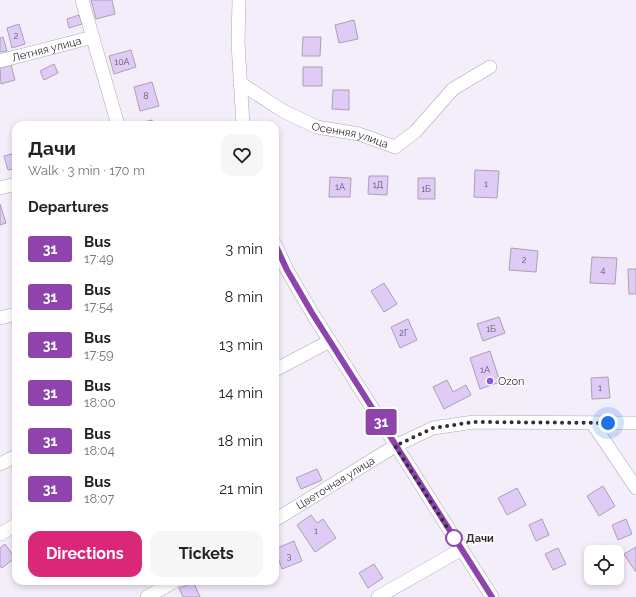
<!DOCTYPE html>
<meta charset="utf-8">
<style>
:root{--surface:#fff;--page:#f6f6f6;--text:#222;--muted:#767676;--accent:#db2777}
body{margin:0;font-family:Raleway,sans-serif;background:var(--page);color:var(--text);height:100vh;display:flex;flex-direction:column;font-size:15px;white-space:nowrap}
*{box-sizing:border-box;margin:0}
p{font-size:13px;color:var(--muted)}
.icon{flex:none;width:22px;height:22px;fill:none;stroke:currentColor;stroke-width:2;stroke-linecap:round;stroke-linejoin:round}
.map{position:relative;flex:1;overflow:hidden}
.side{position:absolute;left:12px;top:121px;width:267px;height:464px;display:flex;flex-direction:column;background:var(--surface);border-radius:12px;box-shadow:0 2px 6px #0003}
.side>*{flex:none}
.badge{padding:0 8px;border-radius:3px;font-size:14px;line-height:26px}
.buttons{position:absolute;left:584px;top:545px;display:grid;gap:8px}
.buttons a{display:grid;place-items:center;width:40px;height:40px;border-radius:8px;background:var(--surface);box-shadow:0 2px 6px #0003;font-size:20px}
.you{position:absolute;width:20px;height:20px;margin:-10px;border:3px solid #fff;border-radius:50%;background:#1a73e8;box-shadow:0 0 0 6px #1a73e833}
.map>.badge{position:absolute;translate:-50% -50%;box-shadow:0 0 0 2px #fff}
h2{padding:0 16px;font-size:15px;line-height:36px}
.round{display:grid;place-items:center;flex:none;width:42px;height:42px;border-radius:12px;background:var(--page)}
.overview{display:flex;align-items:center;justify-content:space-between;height:68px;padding:0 16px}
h1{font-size:19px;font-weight:700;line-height:30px}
.button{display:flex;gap:8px;margin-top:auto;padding:8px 16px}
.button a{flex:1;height:46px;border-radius:12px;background:var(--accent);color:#fff;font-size:16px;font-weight:700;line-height:46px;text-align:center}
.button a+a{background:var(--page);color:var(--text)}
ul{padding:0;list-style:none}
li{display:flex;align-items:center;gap:12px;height:48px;padding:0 16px}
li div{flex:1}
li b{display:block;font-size:15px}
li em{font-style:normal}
li .badge{min-width:44px;font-weight:700;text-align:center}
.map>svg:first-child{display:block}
</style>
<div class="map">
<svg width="636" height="597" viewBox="0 0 636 597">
<rect width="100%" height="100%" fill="#f4eefb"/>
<path fill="#dfcbf6" stroke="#a8a2af" d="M91,0H112L115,14L96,19Z
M79,15L82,24L69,28L67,19Z
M354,20L358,39L339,43L335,25Z
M19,24L25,44L12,48L7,28Z
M3,37L7,51L0,52V38Z
M303,37H321L320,56H302Z
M131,50L136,67L114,74L109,56Z
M54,64L58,73L44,80L40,71Z
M11,65L15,80L1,84L0,68Z
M303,67H322V86H303Z
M152,82L159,106L140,111L134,87Z
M333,90H349V110L332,109Z
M152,120L153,125H131Z
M16,153V168L8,170L4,156Z
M475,170L499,171L497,198L474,197Z
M369,176H388L387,195L368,194Z
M330,177L351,178L350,197H329Z
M418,178H435V199H418Z
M0,204L6,223L0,225Z
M511,248L538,251L536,272L509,270Z
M592,257L617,258L615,284L590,283Z
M628,269H636V294H629Z
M384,283L397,304L384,312L371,291Z
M499,317L505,333L483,341L477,324Z
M408,319L417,340L400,348L391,327Z
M490,351L500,382L480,389L470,358Z
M608,377L610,398L592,399L591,378Z
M447,380L453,392L466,385L471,395L444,409L433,387Z
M317,469L322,480L301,489L296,478Z
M603,486L615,506L599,516L587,496Z
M517,488L526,505L507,515L498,498Z
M311,515L317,523L323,519L336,538L315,552L297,525Z
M542,519L549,535L536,541L529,525Z
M626,519L632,534L618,540L612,525Z
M294,541L302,561L282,569L275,549Z
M5,544L15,558L2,568L0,566V548Z
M636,547V571H635L624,554Z
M558,548L566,564L553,570L545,554Z
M374,564L383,578L368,588L359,573Z
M194,583L200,597H183L179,588Z"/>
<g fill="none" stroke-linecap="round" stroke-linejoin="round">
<defs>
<g id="minor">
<path d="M82,0L118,125"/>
<path d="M239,0L238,43L243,125"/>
<path id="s1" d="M0,61L93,37"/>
<path id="s2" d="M240,83L283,111L317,127L359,134L395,147L415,132L453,89L490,67"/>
<path d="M0,188L16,184"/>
<path d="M275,244L287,270L312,313L492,597"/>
<path d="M0,318L16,314"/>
<path d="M275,370L330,341"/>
<path d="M593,424L636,488"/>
<path d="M0,464L16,456"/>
<path id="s3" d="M275,520L395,446L433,428L474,422L636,423"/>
<path d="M0,534L16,525"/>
<path d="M147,597L175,581"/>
<path d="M378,597L462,549"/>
</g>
</defs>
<use href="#minor" stroke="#ada8b4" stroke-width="14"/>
<use href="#minor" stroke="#fff" stroke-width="13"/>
</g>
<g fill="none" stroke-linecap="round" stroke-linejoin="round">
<defs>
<path id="line" d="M275,244L287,270L312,313L492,597"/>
</defs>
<use href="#line" stroke="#fff" stroke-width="9"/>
<use href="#line" stroke="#8e44ad" stroke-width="6"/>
<path stroke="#312f34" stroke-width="4" stroke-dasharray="0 7.2" d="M454,538L395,446L433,428L474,422L608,423"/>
</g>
<circle fill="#8c5ad3" stroke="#fefefe" stroke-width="1.5" cx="490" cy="381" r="4"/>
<circle fill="#fff" stroke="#8e44ad" stroke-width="2" cx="454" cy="538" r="8"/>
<g text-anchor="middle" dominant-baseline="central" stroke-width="3" stroke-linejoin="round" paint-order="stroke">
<g font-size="9" fill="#5c5664">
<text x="16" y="36">2</text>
<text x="122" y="62">10А</text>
<text x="146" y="96">8</text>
<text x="486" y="184">1</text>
<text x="378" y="185">1Д</text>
<text x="340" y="187">1А</text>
<text x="426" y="189">1Б</text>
<text x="524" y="260">2</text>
<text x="603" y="270">4</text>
<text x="491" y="329">1Б</text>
<text x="404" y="333">2Г</text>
<text x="485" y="370">1А</text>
<text x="600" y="388">1</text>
<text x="316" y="531">1</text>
<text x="289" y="556">3</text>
</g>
<g font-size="11" fill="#312f34" stroke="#fefefe">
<text stroke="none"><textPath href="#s1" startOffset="48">Летняя улица</textPath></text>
<text stroke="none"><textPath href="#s2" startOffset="123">Осенняя улица</textPath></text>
<text stroke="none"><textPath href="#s3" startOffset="71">Цветочная улица</textPath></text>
</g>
<g font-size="11" fill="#312f34" stroke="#fefefe" text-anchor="start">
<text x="498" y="381">Ozon</text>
</g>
<g font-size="11" font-weight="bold" fill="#312f34" stroke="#fefefe" text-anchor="start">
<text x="466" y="538">Дачи</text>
</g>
</g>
</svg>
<div class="buttons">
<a><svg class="icon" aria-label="locate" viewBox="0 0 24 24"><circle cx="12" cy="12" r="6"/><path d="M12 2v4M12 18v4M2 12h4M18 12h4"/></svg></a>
</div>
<div class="you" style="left:608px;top:423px"></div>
<b class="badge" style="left:381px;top:422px;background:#8e44ad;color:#fff">31</b>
<section class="side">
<div class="overview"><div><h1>Дачи</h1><p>Walk · 3 min · 170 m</p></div><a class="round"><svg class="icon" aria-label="heart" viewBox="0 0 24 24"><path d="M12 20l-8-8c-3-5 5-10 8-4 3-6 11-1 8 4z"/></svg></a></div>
<h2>Departures</h2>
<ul>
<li><span class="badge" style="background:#8e44ad;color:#fff">31</span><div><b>Bus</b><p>17:49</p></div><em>3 min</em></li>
<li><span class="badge" style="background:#8e44ad;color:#fff">31</span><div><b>Bus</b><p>17:54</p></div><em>8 min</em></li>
<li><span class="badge" style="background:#8e44ad;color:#fff">31</span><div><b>Bus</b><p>17:59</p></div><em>13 min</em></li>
<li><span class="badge" style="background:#8e44ad;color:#fff">31</span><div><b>Bus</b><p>18:00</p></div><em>14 min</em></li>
<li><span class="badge" style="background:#8e44ad;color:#fff">31</span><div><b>Bus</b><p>18:04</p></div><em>18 min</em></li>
<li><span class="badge" style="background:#8e44ad;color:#fff">31</span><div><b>Bus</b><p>18:07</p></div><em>21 min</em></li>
</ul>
<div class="button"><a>Directions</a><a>Tickets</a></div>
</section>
</div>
